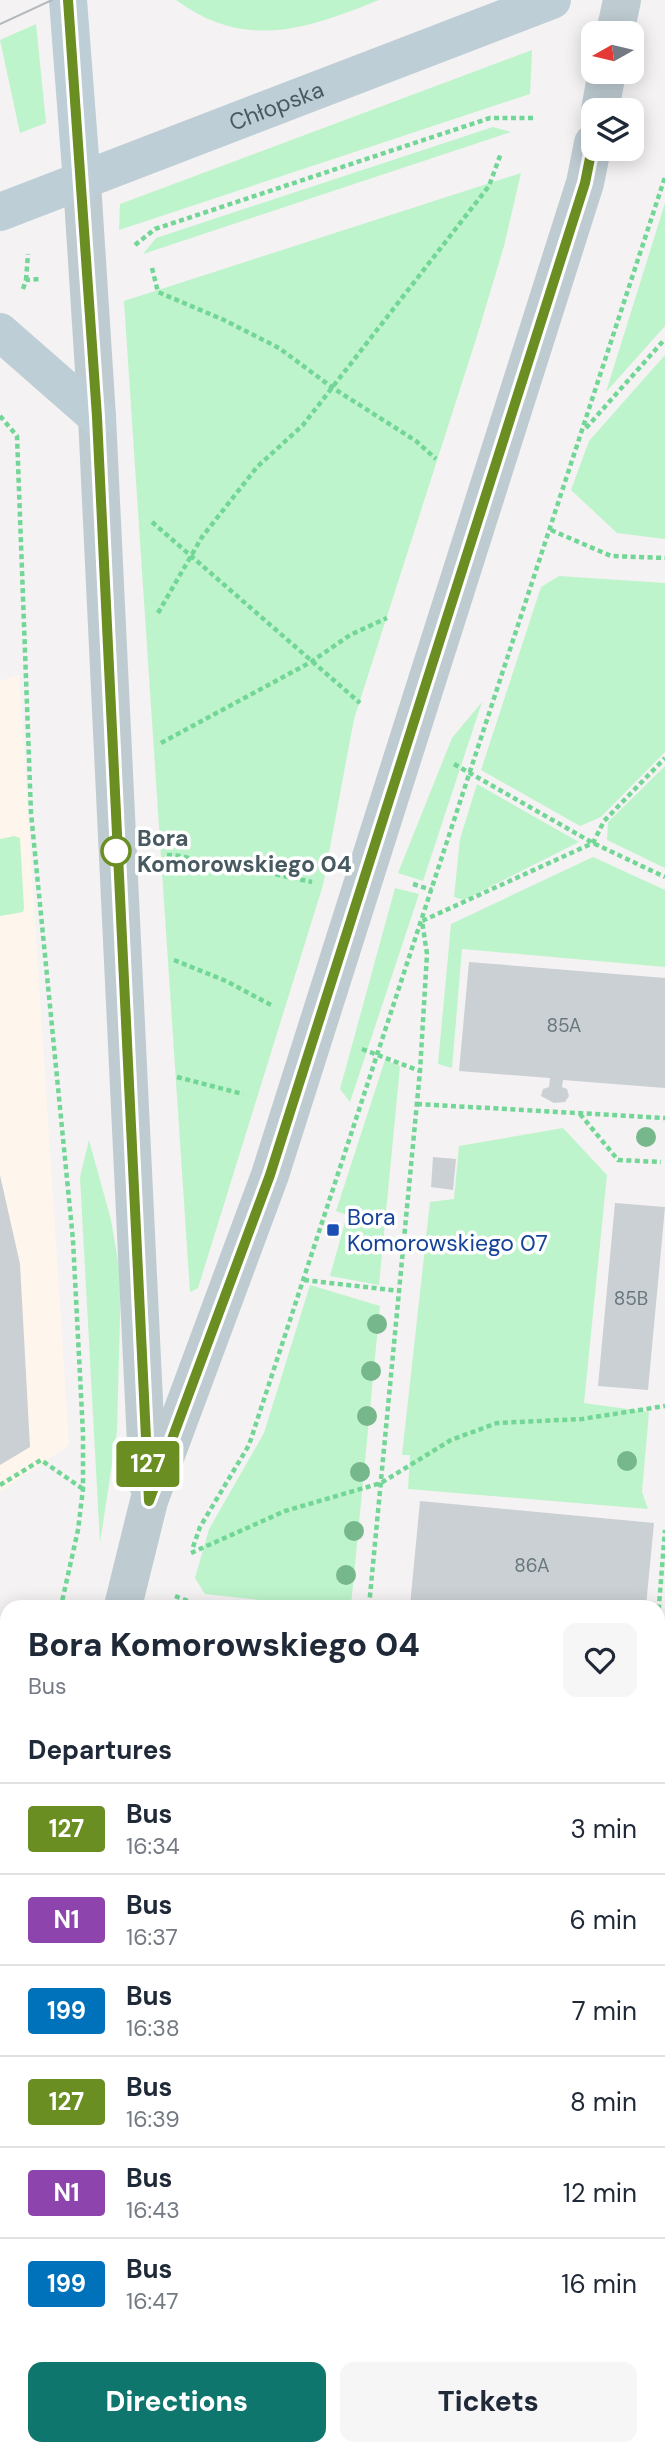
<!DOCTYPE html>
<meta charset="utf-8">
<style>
:root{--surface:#fff;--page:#f6f6f7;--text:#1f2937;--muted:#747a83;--line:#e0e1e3;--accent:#0f766e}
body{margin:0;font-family:"DM Sans",sans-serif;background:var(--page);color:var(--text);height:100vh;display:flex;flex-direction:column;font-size:26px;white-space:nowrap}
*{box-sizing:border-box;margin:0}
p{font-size:23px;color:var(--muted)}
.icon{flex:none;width:38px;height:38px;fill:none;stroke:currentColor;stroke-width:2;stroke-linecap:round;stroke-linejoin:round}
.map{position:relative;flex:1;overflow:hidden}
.sheet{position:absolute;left:0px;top:1600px;width:665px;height:856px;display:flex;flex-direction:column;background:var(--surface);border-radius:21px 21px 0 0;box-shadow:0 4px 18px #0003}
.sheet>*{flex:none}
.badge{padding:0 14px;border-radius:5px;font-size:24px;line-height:46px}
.needle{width:46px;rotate:262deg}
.buttons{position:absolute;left:581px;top:21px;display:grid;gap:14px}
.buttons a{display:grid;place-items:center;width:63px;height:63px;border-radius:14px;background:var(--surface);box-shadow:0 4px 18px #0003;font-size:35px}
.map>.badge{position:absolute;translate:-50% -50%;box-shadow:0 0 0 4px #fff}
h2{padding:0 28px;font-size:26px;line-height:63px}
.round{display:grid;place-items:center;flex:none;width:74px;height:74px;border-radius:14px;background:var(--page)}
.headline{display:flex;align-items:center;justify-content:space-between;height:119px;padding:0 28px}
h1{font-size:33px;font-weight:800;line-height:52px}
.button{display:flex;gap:14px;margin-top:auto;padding:14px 28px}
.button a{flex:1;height:80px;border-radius:14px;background:var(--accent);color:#fff;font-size:28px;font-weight:800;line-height:80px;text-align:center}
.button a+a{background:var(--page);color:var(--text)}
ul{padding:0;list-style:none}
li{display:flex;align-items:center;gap:21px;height:91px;padding:0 28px;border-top:2px solid var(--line)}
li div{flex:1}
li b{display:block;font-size:26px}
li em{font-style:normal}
li .badge{min-width:77px;font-weight:700;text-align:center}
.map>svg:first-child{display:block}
</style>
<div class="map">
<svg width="665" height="2455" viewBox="0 0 665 2455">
<rect width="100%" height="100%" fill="#f4f2f2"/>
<path fill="#fef6ec" d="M19,675L69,1445L0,1492V681Z"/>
<path fill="#bef4cb" d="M176,0H379C307,29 245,51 176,0Z
M36,24L46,123L20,133L0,40Z
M532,50L530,94L119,230L120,204Z
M493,127L511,132L143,254L156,238Z
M521,173L504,246L477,336L354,719L323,885L198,1288L190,1292L124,301Z
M665,203V326L606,392Z
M665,355V539L617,533L571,490L589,441Z
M559,576L665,583V752L601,817L580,826L481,770L541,587Z
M482,702L423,881L398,873L452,738Z
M665,766V868L607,840L608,822Z
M477,784L579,842L464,900L454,897L460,839Z
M14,836L20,838L24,908L23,912L0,916V839Z
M593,857L665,890V967L462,949L452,1068L438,1064L451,924Z
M395,888L419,894L350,1102L340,1089Z
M385,1060L400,1066L379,1285L330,1276L347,1215L336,1211Z
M563,1128L607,1175L584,1403L649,1412L642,1492L648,1509L408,1489L410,1455H402L430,1202L454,1199L459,1146Z
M89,1140L111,1220L121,1278L117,1431L100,1543L80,1177Z
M310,1285L380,1306L351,1606H314L205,1594L195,1578L209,1529L264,1433Z
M7,1707V1781L0,1803V1708Z
M25,2448H169L170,2455H26Z
M406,2448H498L497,2455H409Z"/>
<path fill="#cbd0d4" d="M469,962L665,978V1088L563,1080L562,1087L567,1089L569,1096L565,1102L554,1103L541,1096L543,1089L549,1087L550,1078L459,1071Z
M433,1157L456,1159L453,1190L431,1187Z
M0,1175L20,1264L30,1447L0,1465Z
M615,1203L665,1207L648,1390L598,1386Z
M420,1501L654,1523L646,1606H410Z
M276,2448H365L368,2455H278Z
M499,2448H554V2455H498Z"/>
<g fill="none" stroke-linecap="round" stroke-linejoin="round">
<path stroke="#72d696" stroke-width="4.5" stroke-dasharray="5 3.5" stroke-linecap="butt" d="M135,245L155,229L490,118H533
M152,268L158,292L224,320L279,348L333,388L416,441L436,459
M26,280L28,254
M23,289L26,280L40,279
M0,416L17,436L31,813L73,1240L83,1434V1489L78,1530L61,1606
M586,428L665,339
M152,522L360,703
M551,530L611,556L665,558
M158,613L202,537L257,467L303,425L489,186L501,153
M161,743L311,662L350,635L387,618
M454,764L593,843L665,877
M167,855L182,856L204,863L231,865L312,882
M413,884L432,890
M174,960L226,981L271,1005
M362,1049L420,1071
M177,1077L243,1094
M417,1104L665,1118
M580,1114L618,1160L661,1162
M304,1280L400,1291
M0,1485L41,1460L83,1489
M193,1547L200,1527L249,1445L665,177
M191,1553L285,1511L381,1483L451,1440L497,1423L582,1419L665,1406
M175,1596L201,1606
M369,1606L420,1071L427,954L422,921L593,843L604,821L665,758
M658,1618L665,1530
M658,1664L665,1665
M0,1833L7,1811
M0,2207L7,2145
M658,2208L665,2146
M0,2275L7,2373
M14,2448L15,2455
M93,2448L98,2455
M388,2448L390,2455"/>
<path stroke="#beccd2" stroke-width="30" d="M658,1986L665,1916
M612,2455L613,2448"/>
<path stroke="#beccd2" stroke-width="38" d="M0,1666L7,1664"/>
<path stroke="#beccd2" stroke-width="38" d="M615,33L622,0
M600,110L607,72
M82,183L97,417L148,1485
M123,1606L149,1501L270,1175L585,183L593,143
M0,2003L7,1980"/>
<g stroke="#beced7" stroke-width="38">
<path d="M68,0L82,183"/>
<path id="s1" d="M0,212L552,0"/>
<path d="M0,332L97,417"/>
</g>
<path stroke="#b3b8bc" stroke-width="2" d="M0,24L52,0"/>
</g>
<g fill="#76b78c">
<circle cx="646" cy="1137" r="10"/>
<circle cx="377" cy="1324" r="10"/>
<circle cx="371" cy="1371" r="10"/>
<circle cx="367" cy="1416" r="10"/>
<circle cx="627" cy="1461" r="10"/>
<circle cx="360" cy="1472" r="10"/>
<circle cx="354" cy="1531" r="10"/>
<circle cx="346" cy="1575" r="10"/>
</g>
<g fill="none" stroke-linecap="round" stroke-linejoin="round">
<defs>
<path id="line" d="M68,0L97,417L149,1501L270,1175L585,183L593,143"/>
</defs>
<use href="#line" stroke="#fff" stroke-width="16"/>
<use href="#line" stroke="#6b8e23" stroke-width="10"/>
</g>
<circle fill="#fff" stroke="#6b8e23" stroke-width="3.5" cx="116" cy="851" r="14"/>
<rect fill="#1a4fb4" stroke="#fff" stroke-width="2.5" x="326" y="1223" width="14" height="14" rx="3.5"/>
<g text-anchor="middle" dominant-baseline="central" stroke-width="7" stroke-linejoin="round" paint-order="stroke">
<g font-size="19" fill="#68777e">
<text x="564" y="1025">85A</text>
<text x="631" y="1298">85B</text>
<text x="532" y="1565">86A</text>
</g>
<g font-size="23" fill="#475961" stroke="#fff">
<text stroke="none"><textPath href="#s1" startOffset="296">Chłopska</textPath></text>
</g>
<g font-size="23" font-weight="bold" fill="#475961" stroke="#fff" text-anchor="start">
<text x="137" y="838">Bora<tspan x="137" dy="26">Komorowskiego 04</tspan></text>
</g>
<g font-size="23" fill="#164399" stroke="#fff" text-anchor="start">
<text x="347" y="1217">Bora<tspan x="347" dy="26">Komorowskiego 07</tspan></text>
</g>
</g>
</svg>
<div class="buttons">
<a><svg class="needle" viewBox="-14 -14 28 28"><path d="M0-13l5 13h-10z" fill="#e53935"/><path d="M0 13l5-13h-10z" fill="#747a83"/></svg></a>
<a><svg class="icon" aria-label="layers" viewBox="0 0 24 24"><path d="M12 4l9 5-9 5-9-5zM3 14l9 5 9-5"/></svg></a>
</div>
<b class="badge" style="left:148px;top:1464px;background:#6b8e23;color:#fff">127</b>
<section class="sheet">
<div class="headline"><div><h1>Bora Komorowskiego 04</h1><p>Bus</p></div><a class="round"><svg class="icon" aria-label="heart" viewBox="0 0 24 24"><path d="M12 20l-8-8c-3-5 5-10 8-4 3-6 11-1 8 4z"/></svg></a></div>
<h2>Departures</h2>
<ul>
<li><span class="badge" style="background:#6b8e23;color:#fff">127</span><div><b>Bus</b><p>16:34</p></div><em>3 min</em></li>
<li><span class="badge" style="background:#8e44ad;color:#fff">N1</span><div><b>Bus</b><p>16:37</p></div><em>6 min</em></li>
<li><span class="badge" style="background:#0072bc;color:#fff">199</span><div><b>Bus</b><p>16:38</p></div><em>7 min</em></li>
<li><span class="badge" style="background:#6b8e23;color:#fff">127</span><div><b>Bus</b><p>16:39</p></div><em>8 min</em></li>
<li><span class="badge" style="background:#8e44ad;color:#fff">N1</span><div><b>Bus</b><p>16:43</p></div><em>12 min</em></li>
<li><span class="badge" style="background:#0072bc;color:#fff">199</span><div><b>Bus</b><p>16:47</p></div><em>16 min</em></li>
</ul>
<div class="button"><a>Directions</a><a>Tickets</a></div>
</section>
</div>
